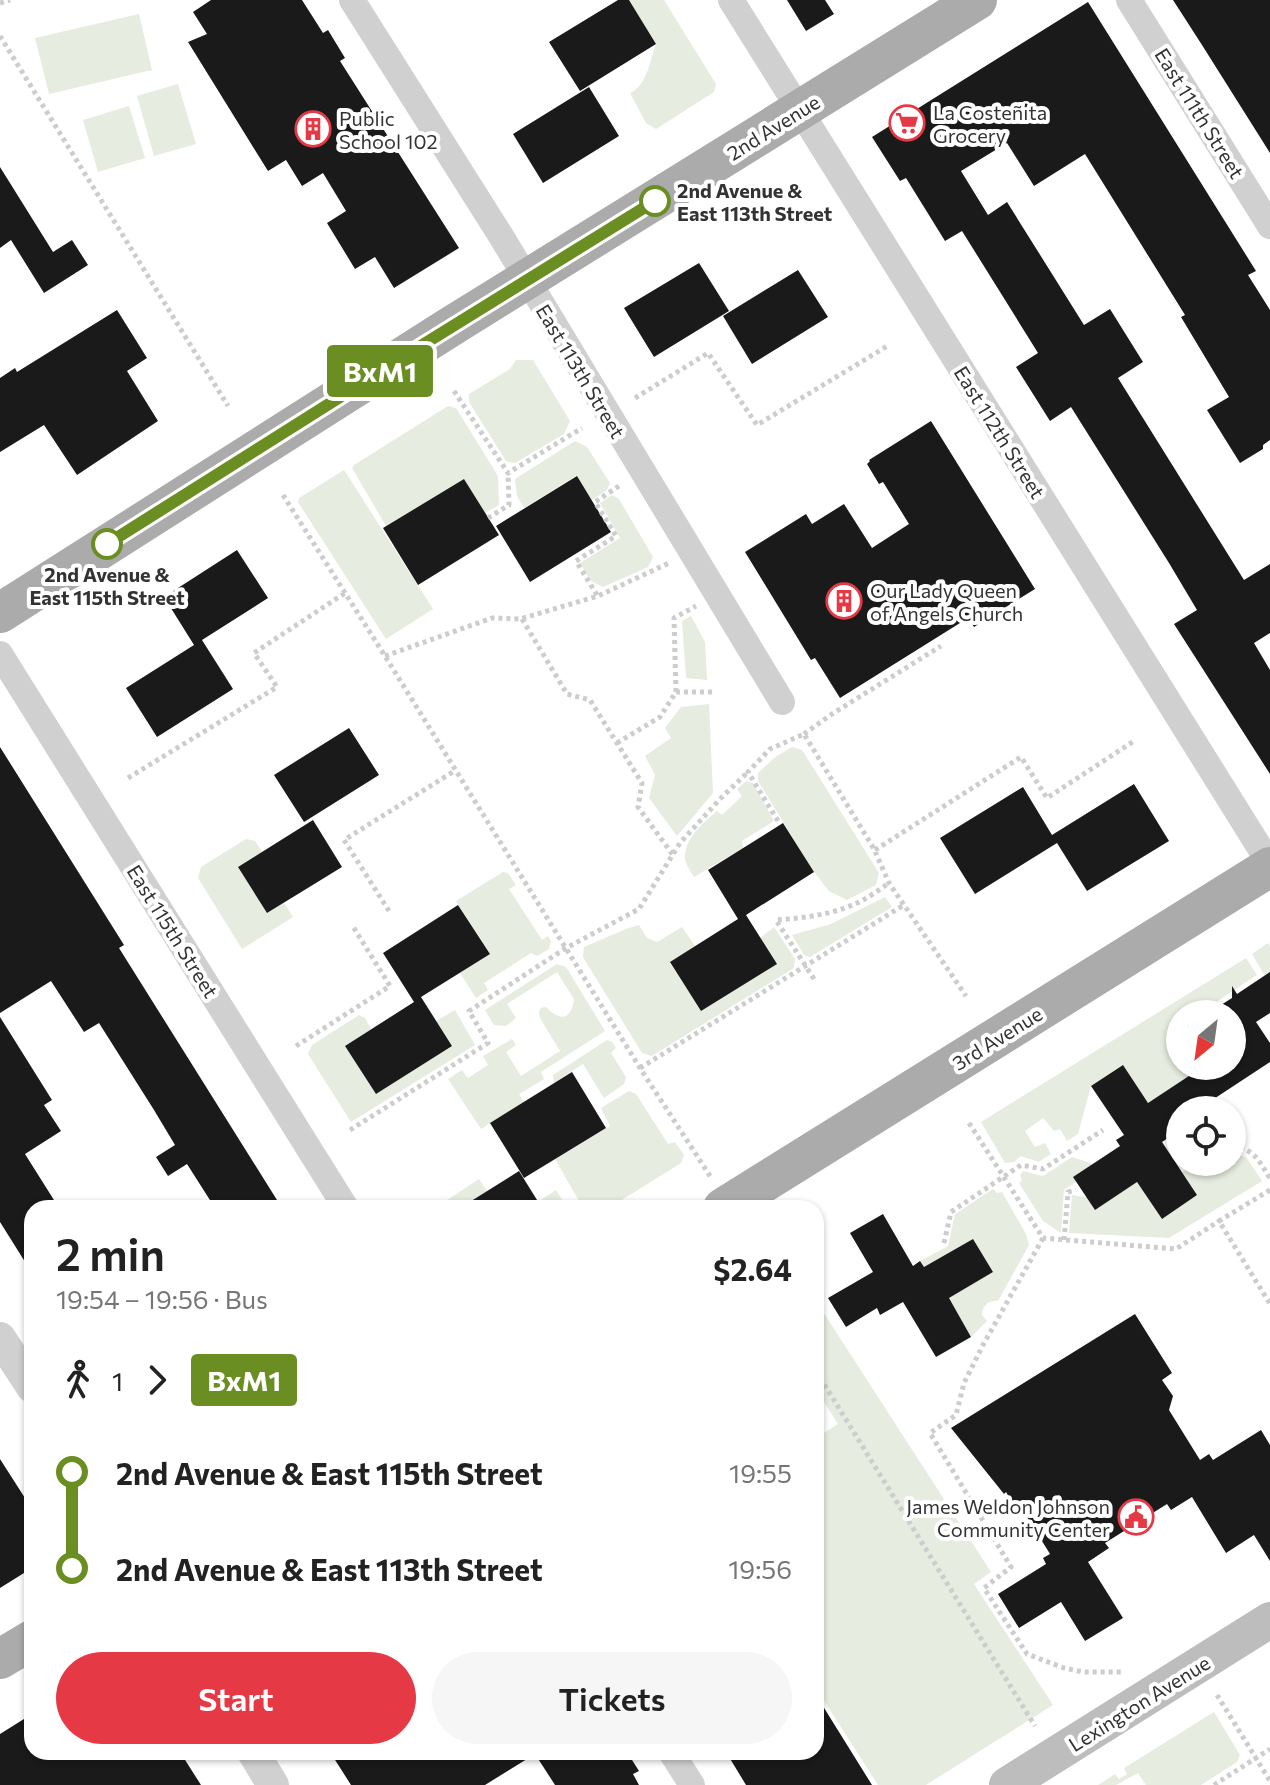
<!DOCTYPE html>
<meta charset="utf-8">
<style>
:root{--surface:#fff;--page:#f6f6f6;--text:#222;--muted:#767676;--accent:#e63946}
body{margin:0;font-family:Commissioner,sans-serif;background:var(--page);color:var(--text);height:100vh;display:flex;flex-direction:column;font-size:30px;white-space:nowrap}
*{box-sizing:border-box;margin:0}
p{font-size:26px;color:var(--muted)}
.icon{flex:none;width:44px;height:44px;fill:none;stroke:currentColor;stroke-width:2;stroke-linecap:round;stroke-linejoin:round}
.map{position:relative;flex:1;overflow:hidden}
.sheet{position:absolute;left:24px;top:1200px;width:800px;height:560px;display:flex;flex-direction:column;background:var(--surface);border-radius:24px;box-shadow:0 2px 6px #0004}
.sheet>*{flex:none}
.badge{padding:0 16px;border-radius:6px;font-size:28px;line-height:52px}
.needle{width:52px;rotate:209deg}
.tools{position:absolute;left:1166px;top:1000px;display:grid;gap:16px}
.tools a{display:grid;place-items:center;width:80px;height:80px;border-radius:50%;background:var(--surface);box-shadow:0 2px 6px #0004;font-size:40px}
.map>.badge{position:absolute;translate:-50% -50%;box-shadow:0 0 0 4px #fff}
.legs{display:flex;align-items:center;gap:12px;height:88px;padding:0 32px;font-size:26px}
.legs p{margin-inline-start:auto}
.summary{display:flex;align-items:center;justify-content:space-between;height:136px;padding:0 32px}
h1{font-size:44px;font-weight:600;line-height:60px}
.primary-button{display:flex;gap:16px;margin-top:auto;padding:16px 32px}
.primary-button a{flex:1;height:92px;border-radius:48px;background:var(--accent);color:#fff;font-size:32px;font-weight:600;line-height:92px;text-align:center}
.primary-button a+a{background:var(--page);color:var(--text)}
ul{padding:0 32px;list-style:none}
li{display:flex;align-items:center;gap:28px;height:96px;font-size:30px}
li i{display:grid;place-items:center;width:12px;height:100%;margin:0 10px;background:currentColor}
li i::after{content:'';width:20px;height:20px;margin:-10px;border:6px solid;border-radius:50%;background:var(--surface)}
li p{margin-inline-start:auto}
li:first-child i{background:linear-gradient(#0000 50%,currentColor 0)}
li:last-child i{background:linear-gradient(currentColor 50%,#0000 0)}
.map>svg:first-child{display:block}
</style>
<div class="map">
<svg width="1270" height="1785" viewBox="0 0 1270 1785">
<rect width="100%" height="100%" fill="#fff"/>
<path fill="#e6ecdf" d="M629,0H664L716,84L714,92L656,129L646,123L630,93C647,86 650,60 656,44Z
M139,14L152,70L49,94L35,38Z
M178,84L196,144L154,156L137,96Z
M129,106L145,158L98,172L83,120Z
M516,360H533L570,421L564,434L515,463L506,461L469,402V394L510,369Z
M448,406L456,408L498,476L499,505L485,513L464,479L386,526L352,468L354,465Z
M575,441L587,447L610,483L607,490L592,500L576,476L524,508L517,496L515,479Z
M344,470L433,609L386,639L298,502L299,498Z
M612,495L619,499L653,557L648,567L603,587L591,581L580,563L620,538L600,503Z
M691,616L705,642L707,680L686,678L682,621Z
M709,704L713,793L677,836L649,798L655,775L645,756L671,738L665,728L681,707Z
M792,747L802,750L879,873L876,885L847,900L829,891L814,872L758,781V773L774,758Z
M746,781L753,783L774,821L742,841L743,848L694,877C691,872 686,865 685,859C683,840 704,822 717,811L722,815L742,796L737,789Z
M246,839L255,841L262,852L238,867L267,913L284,903L293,917L242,949L198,878L201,867Z
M503,872L508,873L516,885L509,889L542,940L548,936L551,941L549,949L537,956L531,953L484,983L488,990L476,998L460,973L490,953L456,901Z
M885,897L892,907L810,957L804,955L792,935L831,924Z
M639,925L647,938L657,942L682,927L695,946L670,963L701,1011L776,964L760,938L774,927L795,959L794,968L652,1056L642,1053L583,957L584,947L626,929Z
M1268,943L1270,946V973L1265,976L1252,954Z
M1246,958L1257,975L1198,1014H1180V1066H1204L1148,1103L1122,1065L1091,1086L1078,1134L1067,1141L1060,1129L1054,1131L1043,1118L1025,1131L1035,1147L1045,1143L1051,1154L1039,1162L1021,1156L1014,1162L1005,1163L981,1122Z
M557,964L566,967L605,1031L541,1072L544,1079L519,1094L524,1102L481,1129L448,1079L462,1070L468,1078L488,1065L483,1056L512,1039L516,1045L506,1052L521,1076L560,1051L540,1018L539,1012L541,1008L546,1007C560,1021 571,1021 574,999L557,972L507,1004L516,1018L506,1026L494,1025L485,1010Z
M455,1010L475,1045L351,1122L308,1054L312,1045L359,1015L365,1018L371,1029L345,1046L376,1094L452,1046L436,1021Z
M607,1040L612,1042L616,1048L611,1053L626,1077L624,1084L604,1098L583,1064L554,1083L553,1075Z
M629,1091L636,1094L668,1144L675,1142L684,1155L681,1163L609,1208H583L555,1159L610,1126L601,1108Z
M1232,1153L1246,1157L1262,1181L1169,1238L1069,1233L1072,1195L1086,1197L1137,1182L1162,1219L1197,1195L1182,1172L1191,1169L1190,1162H1232Z
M1072,1157L1093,1164L1076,1182L1064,1190L1061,1233L1043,1221L1019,1183L1022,1180L1020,1175L1023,1171L1043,1176Z
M479,1179L487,1191L460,1208H435Z
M993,1189L997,1193L1002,1192L1026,1234L1029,1245L998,1301C990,1300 982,1305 982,1315L987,1321L971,1337L949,1298L993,1272L973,1239L924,1267L920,1261L948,1246L955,1214Z
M556,1190L567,1208H542L538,1202Z
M816,1301L991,1572L974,1584L1053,1705L926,1785H878L816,1688V1633L819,1630L816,1625V1438L838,1424L816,1389Z
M1214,1712L1240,1755L1237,1762L1201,1785H1146L1138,1773L1116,1785H1098L1115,1774L1119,1779L1127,1774L1124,1768Z"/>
<path fill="#1a1a1a" d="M211,0H302L323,33L328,30L345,58L340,61L459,248L394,288L375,257L355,269L327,223L346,211L323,173L302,186L286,160L268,171L188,42L207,34L193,12Z
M618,0H629L656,44L580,91L549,42Z
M787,0H825L834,14L806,31Z
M1173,0H1270V153L1202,45Z
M1088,2L1256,271L1248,275L1270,310V440L1263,445V449L1240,463L1207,410L1229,397L1181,317L1185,315L1085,154L1034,186L1007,143L961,171L988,215L1007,202L1084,325L1110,309L1143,362L1118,378L1244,580L1270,564V633L1254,643L1270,670V774L1174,624L1197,610L1169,563L1071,407L1050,421L1016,367L1038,353L977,255L962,231L945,241L906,178L900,181L872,137Z
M589,87L619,136L543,183L513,134Z
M0,167L53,252L72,240L88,265L44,293L11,240L0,248Z
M699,263L729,311L654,357L624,308Z
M798,270L828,317L752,364L723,316Z
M117,310L147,358L127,371L158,421L77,475L44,425L0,452V378L15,368L17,372Z
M931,421L1035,589L974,627L968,618L840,698L815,658L811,660L745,552L806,514L812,524L844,504L872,548L909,524L883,482L879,484L867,464L870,461L869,460Z
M577,476L611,532L530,582L496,526Z
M464,479L499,535L418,585L383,528Z
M237,550L268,598L202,640L233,689L157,737L126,688L194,645L164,597Z
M349,728L379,775L304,822L274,775Z
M0,747L124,945L119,948L282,1208H215L187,1164L168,1176L156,1157L175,1145L154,1110L99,1023L84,1032L51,981L0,1013Z
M1134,784L1169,841L1087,891L1057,843L975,894L940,838L1023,787L1052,835Z
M313,820L342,867L267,913L238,867Z
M783,823L814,872L746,915L777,964L701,1011L670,962L738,919L708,870Z
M458,905L490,954L421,997L452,1046L376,1094L345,1046L414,1002L383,953Z
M1270,972V1013L1256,1022L1270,1043V1062L1197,1110H1180V1130L1162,1142L1197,1195L1162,1219L1137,1182L1095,1210L1073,1177L1120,1146L1116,1140L1124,1135L1091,1086L1123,1065L1148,1103L1204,1066H1232V1014H1207L1232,998V986L1237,994Z
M0,1017L52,1100L44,1105L61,1131L25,1154L59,1208H32V1273L0,1222Z
M572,1072L606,1128L524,1178L490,1123Z
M519,1171L542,1208H460Z
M883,1214L913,1266L920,1261L924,1267L973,1239L993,1272L949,1298L971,1337L936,1357L903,1302L880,1315L877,1308L846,1327L828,1298L873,1272L850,1233Z
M1135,1314L1172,1373L1162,1380L1173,1396L1169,1410L1200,1460L1209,1454L1213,1460L1261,1430L1270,1445V1561L1254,1535L1226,1553L1192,1497L1171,1510L1167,1504L1105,1543L1109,1548L1088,1562L1123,1618L1085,1641L1061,1602L1019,1628L998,1594L1046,1564L1043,1558L1050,1554L1019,1504L1015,1507L1006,1492L1004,1494L951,1428Z
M0,1459L32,1509V1568L0,1588Z
M816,1695L872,1785H746L726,1752H816Z
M32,1714V1752H180L201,1785H0V1734Z
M330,1752H627L639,1771L633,1774L639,1785H555L535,1754L485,1785H351Z"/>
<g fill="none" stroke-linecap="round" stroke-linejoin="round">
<path stroke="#cdcdcd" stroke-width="5" stroke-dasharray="4 4" stroke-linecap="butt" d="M0,3L10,0
M0,36L228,406
M454,391L508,473L582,428
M635,398L708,353L757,425L889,345
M283,495L385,656L640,1068L712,1179
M488,518L509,505L508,473
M597,595L576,561L616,536L595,502L619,486
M522,619L567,694L590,700L642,783L638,807L673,855
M385,656L492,618L520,619L598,596L669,563
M676,692L674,618L696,606
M804,734L832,714L941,646
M617,743L660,717L676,692H715
M128,778L277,687L254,653L345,593
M778,821L748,772L770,749L804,734L874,849L889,883L966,996
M875,850L1021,757L1047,798L1134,741
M389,911L344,840L456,770
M814,979L776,920C803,918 831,915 857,903C868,898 879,890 889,883
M296,1046L390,986L352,925
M640,1068L904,905
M969,1123L1043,1238L1176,1249L1219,1221
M350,1130L488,1043L469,1011L566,948L639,909L680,843L720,799L748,772
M1232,1146C1255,1149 1258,1160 1270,1178
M1270,1190L1219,1221L1270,1304
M1043,1238L983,1345L964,1383L956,1415L930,1433L1011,1567L984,1588L1027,1654L1064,1668L1083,1672H1122
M1064,1240L1068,1192L1076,1190
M944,1243L951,1212L1021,1165L1043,1169L1103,1130
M816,1371L1035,1726
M1217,1695L1270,1781
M1214,1785L1270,1749"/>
<path stroke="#d0d0d0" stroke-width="26" d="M352,0L501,236L782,702
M731,0L1270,864
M1129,0L1270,226
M0,654L346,1208
M671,1752L692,1785"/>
<path stroke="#d0d0d0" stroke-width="32" d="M0,1338L32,1387
M253,1752L273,1785"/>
<path stroke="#bdbdbd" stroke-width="36" d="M1007,1785L1270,1620"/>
<path stroke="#ababab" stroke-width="40" d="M0,613L450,327L977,0
M723,1208L1270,867
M0,1659L32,1640"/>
</g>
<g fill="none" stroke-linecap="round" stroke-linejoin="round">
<defs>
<path id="line-1" d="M107,544L424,344L655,201"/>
</defs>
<use href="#line-1" stroke="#fff" stroke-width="18"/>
<use href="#line-1" stroke="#6b8e23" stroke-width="12"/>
</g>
<defs>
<symbol id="supermarket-ring" viewBox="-11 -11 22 22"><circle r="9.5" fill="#fff" stroke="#e63946" stroke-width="1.5"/><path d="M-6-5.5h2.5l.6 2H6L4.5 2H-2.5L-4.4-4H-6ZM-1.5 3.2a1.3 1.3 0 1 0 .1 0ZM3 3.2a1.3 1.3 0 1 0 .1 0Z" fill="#e63946"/></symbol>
<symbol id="building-ring" viewBox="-11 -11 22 22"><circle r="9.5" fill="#fff" stroke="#e63946" stroke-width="1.5"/><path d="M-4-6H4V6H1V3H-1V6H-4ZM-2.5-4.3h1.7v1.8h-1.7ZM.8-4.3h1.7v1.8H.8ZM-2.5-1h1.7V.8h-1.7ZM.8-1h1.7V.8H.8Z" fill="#e63946"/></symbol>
<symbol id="civic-ring" viewBox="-11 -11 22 22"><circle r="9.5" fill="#fff" stroke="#e63946" stroke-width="1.5"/><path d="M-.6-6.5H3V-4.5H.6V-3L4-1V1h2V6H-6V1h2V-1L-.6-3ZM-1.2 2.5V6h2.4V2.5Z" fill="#e63946"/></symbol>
</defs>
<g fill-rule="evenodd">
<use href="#supermarket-ring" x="887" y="103" width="40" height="40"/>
<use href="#building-ring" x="293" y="109" width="40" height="40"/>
<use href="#building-ring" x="824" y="581" width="40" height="40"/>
<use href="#civic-ring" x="1116" y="1497" width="40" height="40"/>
</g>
<g fill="#fff" stroke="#6b8e23" stroke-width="4">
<circle cx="655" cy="201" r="14"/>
<circle cx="107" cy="544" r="14"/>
</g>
<g text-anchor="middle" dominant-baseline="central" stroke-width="8" stroke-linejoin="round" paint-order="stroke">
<g font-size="20" fill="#333" stroke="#fff" text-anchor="start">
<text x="933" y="112">La Costeñita<tspan x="933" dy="23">Grocery</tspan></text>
<text x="339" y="118">Public<tspan x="339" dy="23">School 102</tspan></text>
<text x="870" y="590">Our Lady Queen<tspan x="870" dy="23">of Angels Church</tspan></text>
<text x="1110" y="1506" text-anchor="end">James Weldon Johnson<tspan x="1110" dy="23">Community Center</tspan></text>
</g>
<g font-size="20" fill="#333" stroke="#fff">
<text transform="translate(1200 113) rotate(58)">East 111th Street</text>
<text transform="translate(773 127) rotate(-32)">2nd Avenue</text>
<text transform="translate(581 371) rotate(59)">East 113th Street</text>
<text transform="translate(1000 432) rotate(58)">East 112th Street</text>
<text transform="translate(173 931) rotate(58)">East 115th Street</text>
<text transform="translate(997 1038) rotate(-32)">3rd Avenue</text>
<text transform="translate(1139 1703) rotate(-32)">Lexington Avenue</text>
</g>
<g font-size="20" font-weight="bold" fill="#333" stroke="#fff" text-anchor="start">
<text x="677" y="190">2nd Avenue &amp;<tspan x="677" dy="23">East 113th Street</tspan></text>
<text x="107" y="574" text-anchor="middle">2nd Avenue &amp;<tspan x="107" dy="23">East 115th Street</tspan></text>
</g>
</g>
</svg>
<div class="tools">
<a><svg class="needle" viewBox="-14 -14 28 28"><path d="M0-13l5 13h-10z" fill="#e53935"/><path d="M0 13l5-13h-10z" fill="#767676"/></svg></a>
<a><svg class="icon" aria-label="locate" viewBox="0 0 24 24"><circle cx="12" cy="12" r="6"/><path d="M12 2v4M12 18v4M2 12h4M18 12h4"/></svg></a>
</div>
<b class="badge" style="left:380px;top:371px;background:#6b8e23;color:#fff">BxM1</b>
<section class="sheet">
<div class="summary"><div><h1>2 min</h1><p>19:54 – 19:56 · Bus</p></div><b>$2.64</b></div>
<div class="legs"><svg class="icon" aria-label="walk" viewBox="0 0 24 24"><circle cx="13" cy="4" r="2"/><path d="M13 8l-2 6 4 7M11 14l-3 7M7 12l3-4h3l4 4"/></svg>1<svg class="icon" aria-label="forward" viewBox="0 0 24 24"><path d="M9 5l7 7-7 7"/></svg><b class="badge" style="background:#6b8e23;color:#fff">BxM1</b></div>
<ul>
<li><i style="color:#6b8e23"></i><b>2nd Avenue &amp; East 115th Street</b><p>19:55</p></li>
<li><i style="color:#6b8e23"></i><b>2nd Avenue &amp; East 113th Street</b><p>19:56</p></li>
</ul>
<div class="primary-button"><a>Start</a><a>Tickets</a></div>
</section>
</div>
